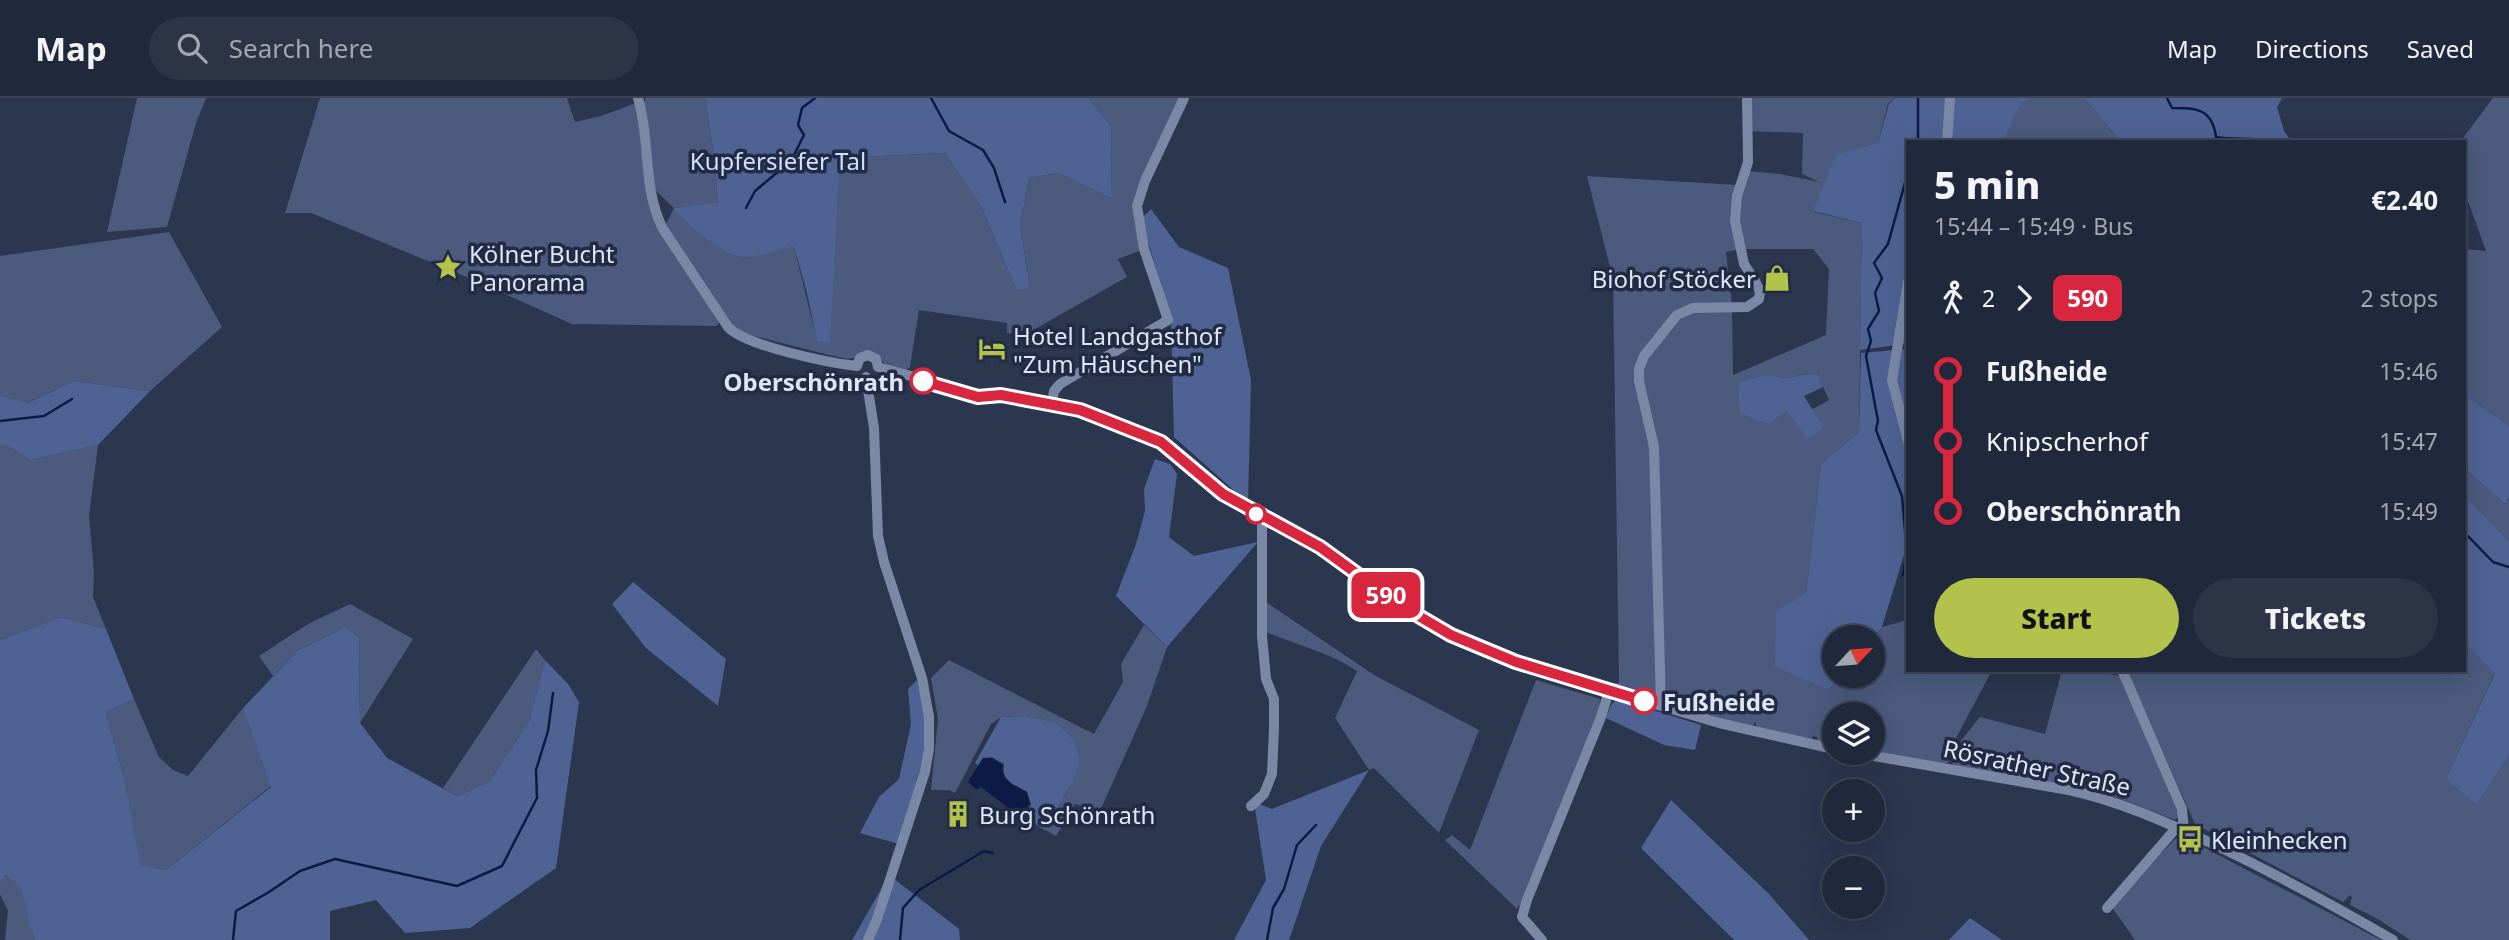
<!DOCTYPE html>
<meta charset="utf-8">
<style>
:root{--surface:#20283b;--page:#2d3446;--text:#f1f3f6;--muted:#a2a6af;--line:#3d4455;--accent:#b3c24b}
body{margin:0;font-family:"Noto Sans",sans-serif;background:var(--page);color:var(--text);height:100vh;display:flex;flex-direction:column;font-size:26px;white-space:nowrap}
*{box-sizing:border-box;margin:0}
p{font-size:23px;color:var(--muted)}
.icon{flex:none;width:38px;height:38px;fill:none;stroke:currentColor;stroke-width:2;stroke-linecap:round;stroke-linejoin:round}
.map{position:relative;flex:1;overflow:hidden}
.side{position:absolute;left:1906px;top:42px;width:560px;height:532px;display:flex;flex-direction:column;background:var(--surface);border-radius:0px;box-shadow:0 7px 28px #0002,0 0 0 2px var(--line)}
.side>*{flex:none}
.badge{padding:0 14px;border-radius:10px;font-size:24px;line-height:46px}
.needle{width:46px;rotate:64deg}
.controls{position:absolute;left:1822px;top:527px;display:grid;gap:14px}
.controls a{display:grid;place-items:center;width:63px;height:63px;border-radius:50%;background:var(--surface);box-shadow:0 7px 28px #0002,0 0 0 2px var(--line);font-size:35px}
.map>.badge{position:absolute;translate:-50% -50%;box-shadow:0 0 0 4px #fff}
.legs{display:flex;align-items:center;gap:10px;height:77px;padding:0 28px;font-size:23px}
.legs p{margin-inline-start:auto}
.summary{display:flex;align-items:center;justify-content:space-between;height:119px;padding:0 28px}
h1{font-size:38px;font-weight:800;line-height:52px}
.primary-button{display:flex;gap:14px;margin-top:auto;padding:14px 28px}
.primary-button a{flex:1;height:80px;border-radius:42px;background:var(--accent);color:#111;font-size:28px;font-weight:800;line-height:80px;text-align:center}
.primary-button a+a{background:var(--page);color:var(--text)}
ul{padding:0 28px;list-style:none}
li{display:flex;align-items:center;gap:24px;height:70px;font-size:26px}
li i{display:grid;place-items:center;width:10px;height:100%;margin:0 9px;background:currentColor}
li i::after{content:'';width:18px;height:18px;margin:-9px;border:5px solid;border-radius:50%;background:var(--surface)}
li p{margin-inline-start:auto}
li:first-child i{background:linear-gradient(#0000 50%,currentColor 0)}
li:last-child i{background:linear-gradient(currentColor 50%,#0000 0)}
header{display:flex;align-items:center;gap:42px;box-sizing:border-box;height:98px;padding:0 35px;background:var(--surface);border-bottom:2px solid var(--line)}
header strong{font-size:33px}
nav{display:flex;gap:38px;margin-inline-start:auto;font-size:24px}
.search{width:490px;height:63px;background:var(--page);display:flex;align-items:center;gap:18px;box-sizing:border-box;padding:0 24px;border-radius:38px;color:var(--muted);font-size:26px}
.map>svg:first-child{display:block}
</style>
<header>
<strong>Map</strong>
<div class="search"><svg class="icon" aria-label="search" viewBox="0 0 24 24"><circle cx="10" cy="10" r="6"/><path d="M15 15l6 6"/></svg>Search here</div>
<nav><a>Map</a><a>Directions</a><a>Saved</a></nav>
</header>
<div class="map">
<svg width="2509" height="842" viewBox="0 0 2509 842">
<rect width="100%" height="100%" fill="#2b364f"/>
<path fill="#4b5a7d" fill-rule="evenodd" d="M137,0H206L196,25L167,129L107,134Z
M320,0H567L575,24L604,17L636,5L649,103L719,225L716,228L572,226L462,177L311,115H285Z
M646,0H705L714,58L718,106L675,110L745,159L794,149L817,242L829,245L840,60L945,55L981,108L1017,193L1030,188L1020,128L1029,80L1058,75L1112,101L1111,28L1089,0H1180L1134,108V122L1142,152L1118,161L1127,179L1026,236L1007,235V225L919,212L910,269L905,273L884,265L876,256L848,261L829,257L742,235L730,225L665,128L674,110L653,90L644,5Z
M1748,0H1894L1888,6L1878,45L1814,114L1862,125L1859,334L1821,366L1806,496L1829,592L1841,578H1872L1873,540L1882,529L1907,522L1908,572H1976L1990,576L1955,642L1948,665L1944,666L1873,653L1872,616H1834V646L1817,643V639L1813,638L1811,643L1758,631L1755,624L1752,630L1666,604L1656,349L1642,288V267L1647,257L1687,214L1732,212L1733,277L1826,237L1829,171L1813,151H1742L1736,113L1749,73L1780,76L1819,84L1802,76L1803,35L1749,33ZM1817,275L1829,302L1811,312L1824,330L1808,340L1786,313L1767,277L1784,280Z
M2032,0H2084L2121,44H2003L2022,5Z
M2493,0H2509V328L2464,296V151L2486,153L2464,92V44H2460Z
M1587,78L1737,87L1731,112L1737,152L1726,154L1732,208H1694L1637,265L1649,336L1659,603L1615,592V585H1619L1613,181Z
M169,134L222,229L150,293L74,283L26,305L0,297V158Z
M0,347H6L30,362L98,347L89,418L94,474L93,499L106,531L61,519L0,542Z
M2464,370L2505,406L2509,400V443L2464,397Z
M1263,502L1374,577L1479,632L1439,735L1374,670L1369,672L1335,620L1357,573C1329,554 1295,547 1264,533Z
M350,506L413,541L360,625L359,539L346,529L297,553L273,578L259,558L308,526Z
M1144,527L1167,549L1147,608L1100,713L1075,706L1056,738L1045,732L1072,685V639L1055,624L1026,618L1001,619L991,626L955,695L949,692H931L938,621L931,580L949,562L1094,636L1123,584L1121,566Z
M2464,544L2495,574L2446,681L2476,707L2509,658V842H2410L2378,821L2350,807L2352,799L2350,797L2343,804L2195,726L2128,575L2132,572H2464Z
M536,551L545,562L529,623L489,684L457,698L443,690Z
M2062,572H2082L2122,578L2180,717L2175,722L2101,693L1952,668L1958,646L1980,619L2045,636Z
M1536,582L1600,601L1599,611L1525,800L1517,811L1445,742L1452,737L1470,752Z
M134,601L159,659L173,672L188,678L243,610L271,688L166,772L139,767L126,687L106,614Z
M2184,739L2381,842H2135L2111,808L2175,741Z
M6,777L20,787L36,842H5L8,813L0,796V784Z"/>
<path fill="#4e6394" d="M705,0H1089L1111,28L1112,101L1058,75L1029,80L1020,128L1030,189L1017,193L981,108L945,55L840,60L830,245L817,243L807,195L794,149C779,151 761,159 745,159C725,159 685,126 674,110L718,105L714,58Z
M1895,0H2032L2022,5L2003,44H1908V235L1904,246L1860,252L1862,125L1813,113L1836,57L1878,45L1889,6Z
M2084,0H2282L2277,9L2284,33L2292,44H2121Z
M1151,111L1179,149L1228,170L1251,282L1248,405L1174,339L1171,220L1141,121Z
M1905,251L1908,268L1907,447L1882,529L1873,540L1834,539V578H1841L1829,592L1775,568L1776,513L1806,495L1821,366L1859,334L1861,255Z
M1817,275L1823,289L1804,298L1824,330L1808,341L1786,313L1769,326L1740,315L1738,285L1767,277L1784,280Z
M74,283L150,293L98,347L30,362L6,347H0V297L27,305Z
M2464,296L2509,328V399L2505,406L2464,370Z
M1155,361L1170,366L1177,376L1169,439L1194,458L1258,444L1167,549L1116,498L1136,446L1145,413L1144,391Z
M2464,397L2509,443V658L2476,707L2446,681L2495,575L2464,544Z
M633,484L726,561L718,608L646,550L612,506Z
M61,519L106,531L134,601L106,614L126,687L140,767L166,772L271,689L243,610L297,553L346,529L359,539L360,625L387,660L457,698L489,684L529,623L545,562L568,586L579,604L556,770L470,830L405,835L376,802L330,813V842H35L20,788L6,777L0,784V542Z
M917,582L927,627L923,669L899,746L860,735L879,699L899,681L911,626L908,591Z
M1617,601L1701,627L1695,652L1664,647L1606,620L1611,607Z
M1026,618L1055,624L1072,639L1080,661L1072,685L1045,732L1026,721L1031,706L1027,694C1014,686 1001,683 1004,666L992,659L983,660L978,667L975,665L1001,619Z
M1369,672L1321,748L1289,842H1234L1266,782L1254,704L1272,711Z
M1671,702L1769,796L1809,842H1734L1641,750Z
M889,777L959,831L960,842H852Z
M1970,820L2002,842H1949Z"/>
<path fill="#0c1b46" d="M983,660H992L1003,667C1000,683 1014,687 1027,694L1030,706L1022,715L1011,712L981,689L977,692L968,684Z"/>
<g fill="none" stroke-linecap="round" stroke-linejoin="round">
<path stroke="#0c1b46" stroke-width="2.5" d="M931,0L949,33L983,52L994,70L1005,104
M1918,0V44
M2167,0L2172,10C2196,10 2212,10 2216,39C2235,43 2253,38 2271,44
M746,110L755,93L791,63L804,37L798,27L802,10L815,0
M0,323L44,318L72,301
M2464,434L2493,464L2509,469
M1903,477L1907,456L1902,398L1876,332L1878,323L1866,258L1871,243L1868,231L1879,213L1875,195L1882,180L1874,165L1888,146L1908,74
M233,842L236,813L269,794L300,773L335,761L457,788L502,768L537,700L536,672L548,633L553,595
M900,842L903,810L919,792L984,753L993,755
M1267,842L1273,810L1284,791L1297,747L1316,727"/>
<path stroke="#7b88a5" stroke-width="10" d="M638,0C651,43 642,90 663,131L728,229C746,248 829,265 857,268
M1947,44L1950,0
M1908,184L1892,282L1908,343
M857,268L860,260L868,257L876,261L878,269
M878,269L944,287L960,296L978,299L1001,297L1080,312L1162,344L1173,351L1211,387L1237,405L1320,449L1400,507L1479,550L1540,572L1719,625L1834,651
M866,279L874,330L878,438L884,464L922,580L929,619V651L925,674L877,821L868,842
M1052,306L1054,293L1060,286L1168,222L1144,151L1137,108L1145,83L1184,0
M2122,572L2182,711L2184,732
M1661,608L1654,349L1639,283V271L1644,258L1677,217L1693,210L1747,209L1759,201L1760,194L1755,183L1744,166L1735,123L1737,98L1748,64L1747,0
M1851,654L2069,692C2119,703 2163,723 2209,744C2272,774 2333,807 2393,842
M1251,708L1264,696L1272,676L1274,630V601L1266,581L1262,538V419
M2107,810L2177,729
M1542,842L1522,819L1527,802L1601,619L1609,593"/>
</g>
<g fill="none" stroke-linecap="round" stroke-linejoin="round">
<defs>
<path id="line-1" d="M923,283L978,299L1001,297L1080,312L1161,344L1223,396L1320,449L1400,507L1451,537L1516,564L1644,603"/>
</defs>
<use href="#line-1" stroke="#fff" stroke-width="16"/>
<use href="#line-1" stroke="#d7263d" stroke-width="10"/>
</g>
<defs>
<symbol id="sight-bare" viewBox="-9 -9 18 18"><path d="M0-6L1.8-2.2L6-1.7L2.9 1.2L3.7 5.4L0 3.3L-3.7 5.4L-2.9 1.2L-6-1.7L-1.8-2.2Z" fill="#b3c24b" stroke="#212b44" stroke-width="2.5" paint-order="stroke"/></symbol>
<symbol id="shop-bare" viewBox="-9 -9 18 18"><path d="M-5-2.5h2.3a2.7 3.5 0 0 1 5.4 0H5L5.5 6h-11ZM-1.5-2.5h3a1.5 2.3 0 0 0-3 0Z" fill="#b3c24b" stroke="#212b44" stroke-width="2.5" paint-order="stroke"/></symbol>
<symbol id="hotel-bare" viewBox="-9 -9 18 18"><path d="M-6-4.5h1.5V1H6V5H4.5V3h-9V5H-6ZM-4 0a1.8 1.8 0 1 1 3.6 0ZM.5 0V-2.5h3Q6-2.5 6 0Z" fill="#b3c24b" stroke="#212b44" stroke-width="2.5" paint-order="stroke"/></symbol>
<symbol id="building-bare" viewBox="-9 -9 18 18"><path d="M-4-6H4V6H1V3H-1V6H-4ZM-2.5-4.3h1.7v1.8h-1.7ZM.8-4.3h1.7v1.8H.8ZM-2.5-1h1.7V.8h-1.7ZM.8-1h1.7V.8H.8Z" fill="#b3c24b" stroke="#212b44" stroke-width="2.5" paint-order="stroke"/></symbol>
<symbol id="bus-bare" viewBox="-9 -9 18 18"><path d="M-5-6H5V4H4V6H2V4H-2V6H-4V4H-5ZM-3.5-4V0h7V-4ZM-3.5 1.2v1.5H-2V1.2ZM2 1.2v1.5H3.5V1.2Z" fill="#b3c24b" stroke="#212b44" stroke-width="2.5" paint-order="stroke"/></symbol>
</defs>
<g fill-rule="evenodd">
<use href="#sight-bare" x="429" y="150" width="38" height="38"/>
<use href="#shop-bare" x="1758" y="161" width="38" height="38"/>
<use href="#hotel-bare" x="973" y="232" width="38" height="38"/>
<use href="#building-bare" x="939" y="697" width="38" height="38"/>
<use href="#bus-bare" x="2171" y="722" width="38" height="38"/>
</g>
<g fill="#fff" stroke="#d7263d" stroke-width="3.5">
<circle cx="923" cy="283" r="12"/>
<circle cx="1256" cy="416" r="9"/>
<circle cx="1644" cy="603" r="12"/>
</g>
<g text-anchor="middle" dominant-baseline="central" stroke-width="7" stroke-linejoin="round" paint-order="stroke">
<g font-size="24" fill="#d0dffe" stroke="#212b44">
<text x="778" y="62">Kupfersiefer Tal</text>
</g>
<g font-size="24" fill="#dee5f5" stroke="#212b44" text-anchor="start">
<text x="469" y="155">Kölner Bucht<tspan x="469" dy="28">Panorama</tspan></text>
<text x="1756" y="180" text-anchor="end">Biohof Stöcker</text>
<text x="1013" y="237">Hotel Landgasthof<tspan x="1013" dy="28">"Zum Häuschen"</tspan></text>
<text x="979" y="716">Burg Schönrath</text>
<text x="2211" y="741">Kleinhecken</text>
</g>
<g font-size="24" font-weight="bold" fill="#dee5f5" stroke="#212b44" text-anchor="end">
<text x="904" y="283">Oberschönrath</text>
<text x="1663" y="603" text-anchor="start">Fußheide</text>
</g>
<g font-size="24" fill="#dee5f5" stroke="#212b44">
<text transform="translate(2037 669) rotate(12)">Rösrather Straße</text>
</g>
</g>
</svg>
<div class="controls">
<a><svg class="needle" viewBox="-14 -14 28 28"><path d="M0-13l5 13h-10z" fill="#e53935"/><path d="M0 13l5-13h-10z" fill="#a2a6af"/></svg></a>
<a><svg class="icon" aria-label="layers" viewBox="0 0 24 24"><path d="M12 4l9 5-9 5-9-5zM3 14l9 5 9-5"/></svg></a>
<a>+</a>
<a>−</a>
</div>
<b class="badge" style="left:1386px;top:497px;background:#d7263d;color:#fff">590</b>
<section class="side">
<div class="summary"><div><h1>5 min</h1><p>15:44 – 15:49 · Bus</p></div><b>€2.40</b></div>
<div class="legs"><svg class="icon" aria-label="walk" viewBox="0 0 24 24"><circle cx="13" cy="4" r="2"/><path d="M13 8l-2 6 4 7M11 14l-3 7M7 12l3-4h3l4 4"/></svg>2<svg class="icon" aria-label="forward" viewBox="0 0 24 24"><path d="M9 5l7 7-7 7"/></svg><b class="badge" style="background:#d7263d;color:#fff">590</b><p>2 stops</p></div>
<ul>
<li><i style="color:#d7263d"></i><b>Fußheide</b><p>15:46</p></li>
<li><i style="color:#d7263d"></i><span>Knipscherhof</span><p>15:47</p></li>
<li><i style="color:#d7263d"></i><b>Oberschönrath</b><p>15:49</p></li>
</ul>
<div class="primary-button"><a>Start</a><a>Tickets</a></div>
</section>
</div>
